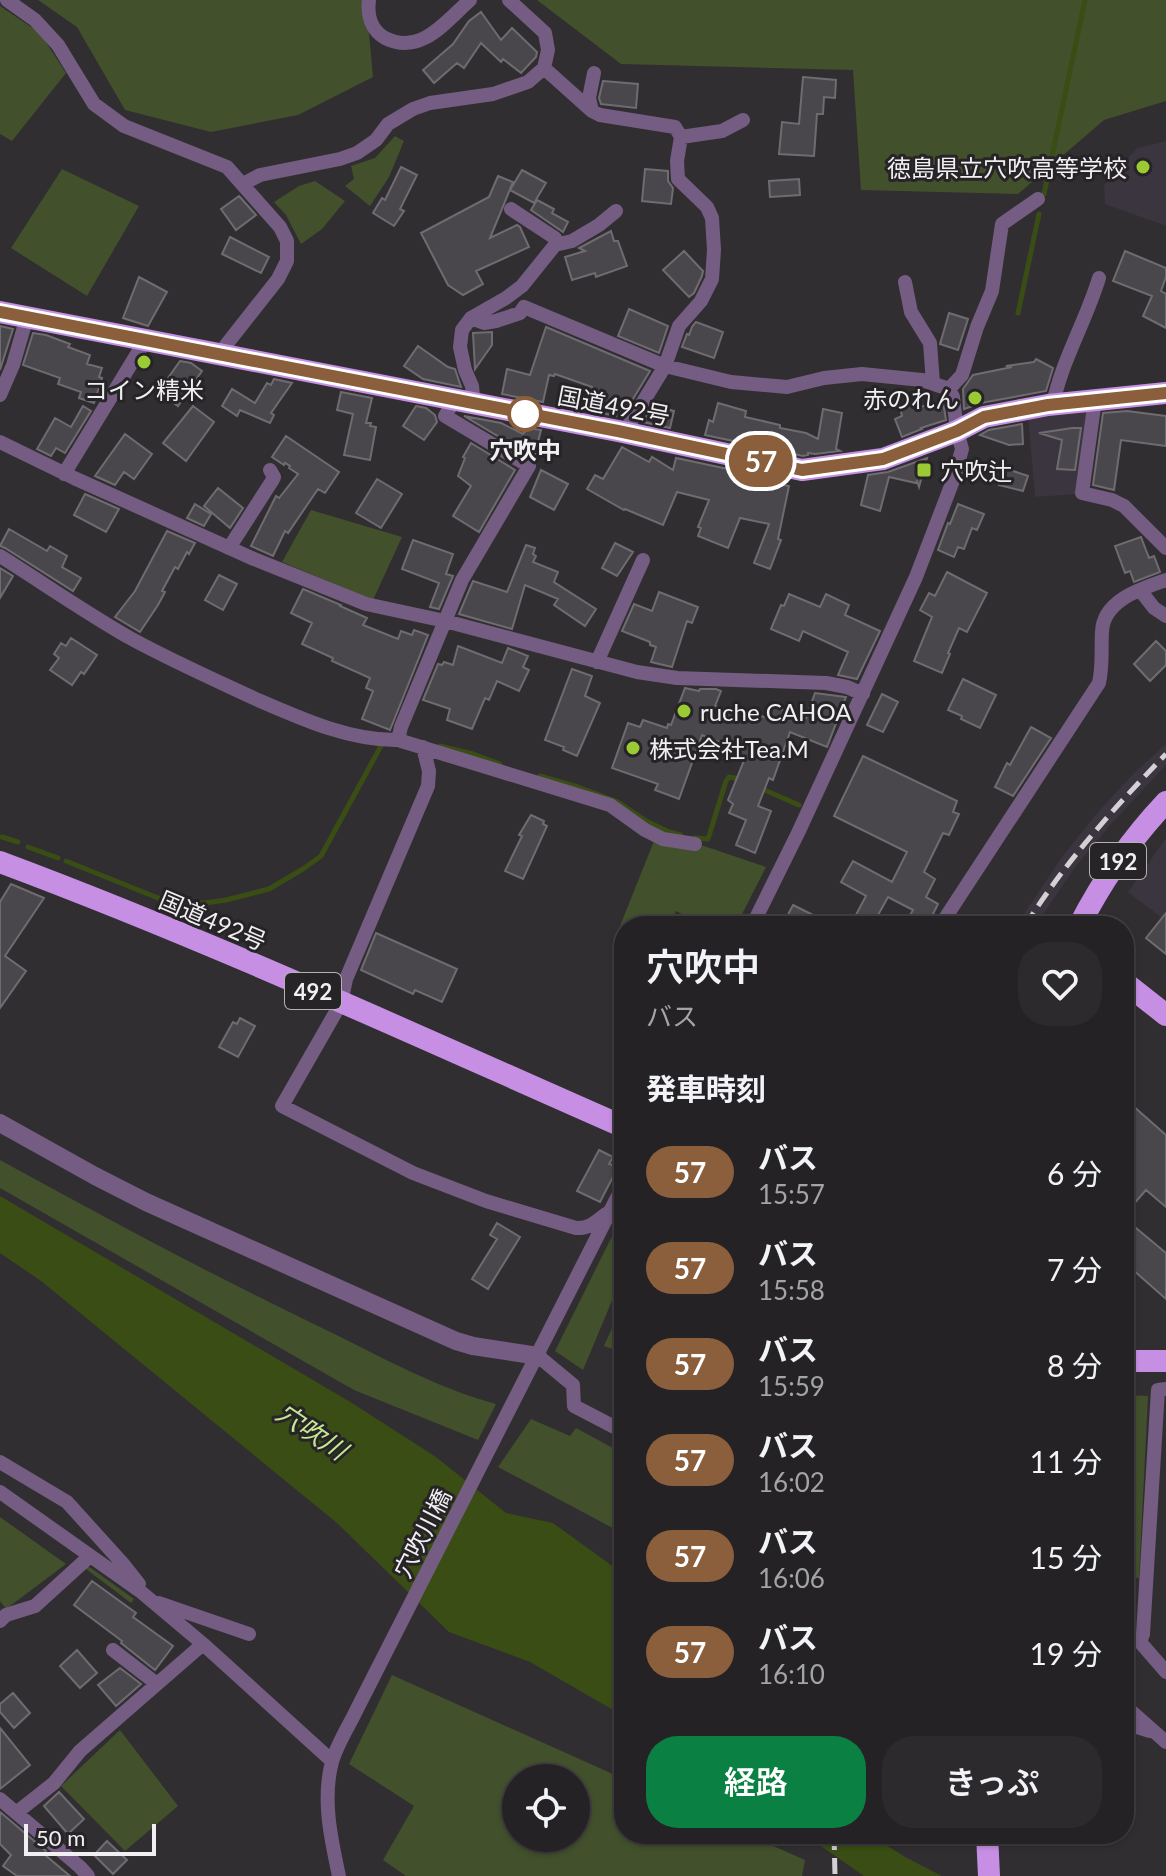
<!DOCTYPE html>
<html lang="ja">
<meta charset="utf-8">
<style>
:root{--surface:#242225;--page:#2c2a2d;--text:#f1f3f6;--muted:#a3a4a7;--line:#413f42;--accent:#0b8043}
body{margin:0;font-family:Lato,"Noto Sans JP",sans-serif;background:var(--page);color:var(--text);height:100vh;display:flex;flex-direction:column;font-size:30px;white-space:nowrap}
*{box-sizing:border-box;margin:0}
p{font-size:26px;color:var(--muted)}
.icon{flex:none;width:44px;height:44px;fill:none;stroke:currentColor;stroke-width:2;stroke-linecap:round;stroke-linejoin:round}
.map{position:relative;flex:1;overflow:hidden}
.side{position:absolute;left:614px;top:916px;width:520px;height:928px;display:flex;flex-direction:column;background:var(--surface);border-radius:32px;box-shadow:0 2px 6px #0004,0 0 0 2px var(--line)}
.side>*{flex:none}
.badge{padding:0 16px;border-radius:26px;font-size:28px;line-height:52px}
.fabs{position:absolute;left:502px;top:1764px;display:grid;gap:16px}
.fabs a{display:grid;place-items:center;width:88px;height:88px;border-radius:50%;background:var(--surface);box-shadow:0 2px 6px #0004,0 0 0 2px var(--line);font-size:40px}
.scale{position:absolute;left:24px;bottom:20px;width:132px;box-sizing:border-box;padding-left:8px;border:4px solid #f1eff2;border-top:0;font-size:22px;line-height:28px;white-space:nowrap;color:#f1eff2;-webkit-text-stroke:6px #262427;paint-order:stroke}
.map>.badge{position:absolute;translate:-50% -50%;box-shadow:0 0 0 4px #fff}
h2{padding:0 32px;font-size:30px;line-height:72px}
.round{display:grid;place-items:center;flex:none;width:84px;height:84px;border-radius:32px;background:var(--page)}
.headline{display:flex;align-items:center;justify-content:space-between;height:136px;padding:0 32px}
h1{font-size:38px;font-weight:600;line-height:60px}
.button{display:flex;gap:16px;margin-top:auto;padding:16px 32px}
.button a{flex:1;height:92px;border-radius:32px;background:var(--accent);color:#fff;font-size:32px;font-weight:600;line-height:92px;text-align:center}
.button a+a{background:var(--page);color:var(--text)}
ul{padding:0;list-style:none}
li{display:flex;align-items:center;gap:24px;height:96px;padding:0 32px}
li div{flex:1}
li b{display:block;font-size:30px}
li em{font-style:normal}
li .badge{min-width:88px;font-weight:700;text-align:center}
.map>svg:first-child{display:block}
</style>
<div class="map">
<svg width="1166" height="1876" viewBox="0 0 1166 1876">
<rect width="100%" height="100%" fill="#302e31"/>
<path fill="#3a353e" d="M1166,141V226L1105,204L1104,185L1137,148Z
M1087,409L1076,494L1035,497L1028,416Z
M1166,744V765L1111,824L1076,866L1035,926H1016L1062,857L1097,813L1134,773Z
M1166,838V921L1128,892Z"/>
<path fill="#42502c" fill-rule="evenodd" d="M38,0H366L373,77L298,115L211,132L125,110L77,27Z
M537,0H1166V101L1104,120L1018,194L861,190L853,70L621,64Z
M0,6L40,33L66,73L12,141L0,134Z
M395,136L404,141L389,177L370,206L345,186L354,179L351,166L375,158Z
M62,169L139,206L87,296L11,248Z
M315,181L345,201L322,229L301,244L286,215L274,202L299,186Z
M311,510L402,537L373,600L282,562Z
M654,841L704,846L766,867L736,926H706L676,911L670,926H624V933L618,931Z
M0,1160C107,1219 214,1276 324,1329C380,1356 436,1388 496,1404L478,1440L354,1390L0,1188Z
M624,1212V1272L583,1370L555,1351Z
M622,1306L624,1307V1353L604,1346Z
M1124,1395L1148,1396L1139,1578L1124,1576Z
M531,1419L570,1436L576,1428L624,1454V1534L498,1467Z
M0,1517L66,1564L6,1609L0,1601Z
M88,1566L134,1599L131,1603L86,1569Z
M392,1675L624,1779V1834H746L805,1860L802,1876H406L383,1860L414,1806L349,1764ZM516,1778H576V1838H516Z
M120,1730L178,1806L125,1851L61,1786Z"/>
<path fill="#394d14" d="M0,1196L352,1403L436,1457L506,1513L553,1523L611,1565L624,1571V1723L615,1711L530,1662L449,1632L337,1523L41,1281L0,1253Z
M799,1834H868L907,1858L942,1876H864L815,1842Z"/>
<g fill="none" stroke-linecap="round" stroke-linejoin="round">
<path stroke="#394d14" stroke-width="5" d="M1044,194L1085,0
M1018,313L1039,214
M440,746L473,754L500,764
M540,776L578,787L618,802L646,821L669,832L681,835
M760,788L799,805
M2,837L18,842
M694,838L708,839L726,781L729,777L740,779
M28,847L58,858
M66,861L158,898L181,902L205,903L226,900L269,889L303,869L321,856L382,744"/>
</g>
<path fill="#49474b" stroke="#6e6c70" stroke-width="2" d="M481,12L501,40L512,28L537,52L536,57L521,73L503,59L501,62L481,43L464,68L457,63L434,83L423,70L453,44L469,21Z
M803,77L836,80L835,98L824,97L823,114H817L814,156L779,154L782,122L799,124Z
M603,81L638,84L636,108L601,104L599,98Z
M401,167L417,175L400,209L404,211L394,226L373,213L382,198L385,200Z
M645,169L668,171V181L673,188L671,204L642,201Z
M522,170L546,183L534,203L510,190Z
M498,176L513,182L490,238L517,225L520,227L529,247L476,271L483,284L463,295L448,285L421,233L489,197Z
M799,179L800,195L770,197L769,181Z
M239,196L256,215L236,230L221,209Z
M537,200L554,209L552,213L568,222L563,232L531,210Z
M611,231L614,241H618L627,266L596,277L595,273L572,280L565,257L585,251L579,248Z
M230,237L269,257L261,273L222,254Z
M684,251L703,271L702,276L694,293L689,297L663,270Z
M1125,251L1166,268V277L1161,291L1166,294V328L1143,316L1152,296L1113,281Z
M139,277L167,292L148,326L123,318Z
M629,309L668,326L659,353L618,336Z
M949,313L968,319L958,350L940,344Z
M696,322L723,332L714,358L682,347L687,334L689,335L692,327Z
M0,326L13,329L0,370Z
M546,327L650,371L622,417L589,411L592,387L555,374L554,376L549,375L543,402L502,394L507,369L530,375Z
M492,332V345L475,369L473,333Z
M33,333L46,335L70,344L68,347L90,355L87,364L102,368L99,377L102,378L94,403L79,398L81,392L58,384L60,378L23,365Z
M418,346L448,367L455,369L461,387L423,379L404,366Z
M1036,359L1053,368L1046,391L981,403L964,409L963,389L973,375L1012,367L1006,366L1034,362Z
M180,361L191,363L202,371L178,406L158,392Z
M274,379L292,383L271,413L274,415L270,423L240,410L237,416L222,406L232,389L255,403L267,383L271,385Z
M341,392L372,398L366,423H371L370,426L376,427L370,460L344,455L353,414L337,410Z
M943,401L946,420L921,428L922,429L902,437L895,419L902,416L900,407L914,402L916,408Z
M718,403L746,411L745,417L780,425V428L806,433L818,439L823,409L842,413L836,449L840,451L815,454L808,453V455L803,456L705,435L709,420L713,422Z
M653,405L674,411L670,428L643,422Z
M83,406L91,411L65,453L56,448L51,456L37,449L55,418L71,427Z
M193,406L214,422L186,461L163,443Z
M416,406L426,408L435,415L437,422L424,440L403,426Z
M1127,411L1166,416V446L1121,440L1114,490L1093,485L1103,413Z
M464,416L501,423L523,434L528,428L541,430L535,454L533,457Z
M1022,424L1023,444L1009,445L980,435L989,430Z
M1072,428H1081L1075,470L1057,469L1062,440L1039,433Z
M125,434L152,454L134,479L124,472L115,485L95,476Z
M286,436L339,472L325,493L318,489L288,533L285,531L273,556L251,546L276,496L279,498L298,474L289,468L290,466L285,463L284,465L272,457Z
M471,443L515,470L479,532L453,516L471,486L458,476L465,458L463,457Z
M622,447L649,462L652,457L673,470L676,458L761,476L760,480L789,486L778,539L781,540L770,569L754,563L769,524L740,518L728,548L698,536L701,528L698,527L709,500L677,492L663,525L625,509L624,510L587,489L595,475L603,479Z
M927,458L919,487L917,481L916,483L889,477L880,511L861,505L868,475L888,472Z
M1004,468L1028,476L1023,491L999,485Z
M541,470L568,484L554,510L530,497Z
M377,479L402,494L381,528L356,513Z
M218,488L243,508L230,528L204,506Z
M85,494L119,509L106,532L74,515Z
M195,504L211,514L204,526L187,518Z
M958,504L984,514L977,530L972,528L964,549L958,547L954,557L938,550L948,523L950,524Z
M9,529L47,551L50,546L67,556L62,567L81,578L73,591L5,548L0,546Z
M167,531L195,543L189,554L187,552L178,569L175,567L162,591L165,592L158,605L140,632L115,617L135,591Z
M1141,537L1149,558L1154,556L1160,572L1134,582L1130,571L1125,573L1115,546Z
M413,540L453,554L446,574L453,576L439,609L430,607L439,583L402,569Z
M615,543L633,552L617,576L602,568Z
M526,545L535,548L533,554L536,556L533,562L558,572L554,582L596,609L585,626L554,605L558,599L525,585L512,629L459,614L473,581L507,592Z
M0,568L13,576L0,598Z
M947,572L987,593L967,632L959,628L948,653L950,654L942,673L914,661L932,617L920,610L929,593L935,596Z
M219,575L237,584L223,610L205,600Z
M303,589L341,605L340,606L367,618L363,625L398,639L401,631L412,635L414,630L428,635L390,730L362,719L373,691L366,688L370,678L332,661L333,658L302,644L312,623L291,613Z
M659,592L698,607L692,623L687,621L672,667L651,662L656,647L650,645V642L622,631L634,604L652,611Z
M789,594L820,607L826,594L849,605L845,615L880,631L857,679L838,675L848,652L803,631L799,641L771,629L781,605L784,606Z
M71,638L97,655L84,674L81,672L72,685L50,670L59,658L54,654L61,643L66,646Z
M1156,641L1166,651V665L1150,681L1134,664Z
M458,646L502,663L508,648L528,656L523,667L529,670L519,691L497,681L489,700L485,698L472,729L447,720L450,709L423,700L438,664L442,665L444,662L453,665Z
M572,669L592,676L585,696L600,703L577,756L563,750L564,747L545,740Z
M963,679L996,695L980,728L961,719L962,716L948,710Z
M685,688L699,691L700,689H716L721,691L715,706L749,716L750,712L767,718L772,706L806,718L815,693L846,697L827,747L790,732L773,780L769,778L758,806L771,811L755,853L736,845L746,820L729,813L733,804L728,800L745,758L725,752L727,745L702,735L679,799L655,790L658,784L612,768L628,723L640,727L643,720L667,728L668,724L671,725Z
M882,694L898,702L883,732L867,725Z
M1031,727L1051,738L1013,796L995,787L1007,763L1010,765Z
M863,756L957,801L953,812L959,814L949,835L943,833L924,872L935,879L926,897L938,904L927,926L909,917L913,910L888,897L872,926H850L866,896L841,882L853,861L892,882L907,852L834,816Z
M531,815L544,821L543,824L547,826L523,879L505,871L522,836L519,835Z
M11,884L44,898L5,956L26,971L0,1008V902Z
M793,905L835,926H782Z
M1166,913V954L1146,938Z
M376,933L457,969L442,1002L415,990L413,994L361,970Z
M240,1018L255,1026L238,1057L219,1047L233,1022L237,1024Z
M1132,1105L1166,1135V1207L1146,1190L1124,1215V1113Z
M599,1150L613,1157L609,1164L618,1167L600,1202L577,1191Z
M1124,1218L1166,1253V1299L1124,1262Z
M497,1223L520,1237L488,1289L472,1279L497,1239L490,1235Z
M92,1581L136,1613L133,1617L173,1646L155,1670L121,1643L122,1641L74,1605Z
M77,1650L97,1673L80,1688L60,1666Z
M120,1668L141,1684L116,1706L98,1685Z
M13,1693L30,1713L14,1728L0,1712V1704Z
M0,1728L30,1765L0,1789Z
M59,1792L84,1819L68,1834L44,1806Z
M0,1812L46,1851L44,1854L70,1876H17L3,1866L11,1855L0,1844Z
M107,1841L127,1860L113,1874L94,1855Z"/>
<g fill="none" stroke-linecap="round" stroke-linejoin="round">
<path stroke="#745c82" stroke-width="14" d="M7,0L35,20L58,45L94,104L124,126L227,167L280,227L287,241V261L278,279L226,345L222,356
M369,0C367,15 371,30 385,38C421,56 445,22 470,0
M544,68L592,111
M594,73L589,98L592,111L600,115L675,127L681,137
M243,184L260,175L340,159L357,153L376,140L388,124L413,109L430,103L493,94L528,82L544,68L548,50L545,33L509,0
M511,209L555,238V245
M905,282L911,312L930,343L933,383
M471,318L484,323L496,321L520,313L524,307L665,366L731,382L787,387L824,378L862,374L922,380L949,389L953,397L957,431L962,449L954,478L916,577L798,833L752,926
M949,389L962,375L977,327L992,291L1002,224L1038,199
M0,395L13,365L27,317
M1095,400L1082,493L1112,500L1124,506L1166,548
M454,401L445,416L529,466L462,580L401,727L398,740L610,805L645,830L663,839L695,844
M1053,404C1062,360 1086,321 1099,278
M474,405L472,386L465,370L460,347L462,330L471,318L506,298L522,286L555,245L572,241L599,225L616,211
M624,433L665,366L679,326L701,301L712,279L714,250L712,218L707,207L678,179L677,161L681,137L722,131L743,120
M0,442L74,478L254,559L366,604L445,621L637,672L677,678L826,683L847,687L863,694
M64,474L145,341
M229,548L272,481L274,477L270,470
M0,556C43,583 86,613 130,638C172,661 215,680 258,700C302,719 350,741 398,740
M1140,590L1154,608L1166,616
M597,662L643,560
M423,747L429,771L428,786L346,979L341,1003L282,1106L413,1173L486,1201L576,1228C589,1229 597,1221 606,1214
M940,926L1099,683C1103,665 1101,650 1102,632C1103,600 1141,589 1166,580
M619,1297L624,1285
M538,1356L573,1385L574,1406L624,1432
M1166,1389L1158,1390L1143,1634L1140,1642L1166,1672
M0,1462L67,1502L124,1565L139,1584
M0,1492L140,1591L203,1644L332,1761
M159,1603L249,1634
M0,1621L6,1615L35,1606L90,1556
M113,1650L157,1684
M1124,1705L1166,1742
M1124,1723L1150,1731
M0,1799L80,1867L88,1876
M16,1813L54,1783L80,1751L203,1644
M339,1876C331,1839 322,1799 332,1762C337,1744 349,1726 357,1709L624,1184"/>
<path stroke="#745c82" stroke-width="18" d="M0,1123L95,1176L146,1202L456,1341L473,1346L538,1356"/>
<path stroke="#c68fe4" stroke-width="22" d="M0,312L618,431L802,470L883,459L957,431L984,417L1048,405L1166,393
M0,862C212,941 417,1036 624,1127
M1079,926C1102,881 1131,839 1166,802
M1124,982L1166,1015
M1124,1361H1166
M987,1834L989,1876"/>
<path stroke="#d3d1d4" stroke-width="5" stroke-dasharray="16 8" stroke-linecap="butt" d="M1025,926C1065,862 1114,808 1166,754
M834,1834L835,1876"/>
</g>
<g fill="none" stroke-linecap="round" stroke-linejoin="round">
<defs>
<path id="line" d="M0,312L618,431L802,470L883,459L957,431L984,417L1048,405L1166,393"/>
</defs>
<use href="#line" stroke="#fff" stroke-width="18"/>
<use href="#line" stroke="#8b5e3c" stroke-width="12"/>
</g>
<g fill="#9acb34" stroke="#262427" stroke-width="3">
<circle cx="1143" cy="167" r="8"/>
<circle cx="144" cy="362" r="8"/>
<circle cx="975" cy="398" r="8"/>
<rect x="916" y="462" width="16" height="16" rx="4"/>
<circle cx="684" cy="711" r="8"/>
<circle cx="633" cy="748" r="8"/>
</g>
<circle fill="#fff" stroke="#8b5e3c" stroke-width="4" cx="525" cy="414" r="16"/>
<g text-anchor="middle" dominant-baseline="central" stroke-width="6" stroke-linejoin="round" paint-order="stroke">
<g fill="#262427" stroke="#b4b2b5" stroke-width="2">
<rect x="1090" y="843" width="56" height="36" rx="6"/>
<rect x="285" y="973" width="56" height="36" rx="6"/>
</g>
<g font-size="22" font-weight="bold" fill="#f1eff2">
<text x="1118" y="861">192</text>
<text x="313" y="991">492</text>
</g>
<g font-size="24" fill="#f1eff2" stroke="#262427" text-anchor="start">
<text x="1127" y="167" text-anchor="end">徳島県立穴吹高等学校</text>
<text x="144" y="389" text-anchor="middle">コイン精米</text>
<text x="959" y="398" text-anchor="end">赤のれん</text>
<text x="940" y="470">穴吹辻</text>
<text x="700" y="711">ruche CAHOA</text>
<text x="649" y="748">株式会社Tea.M</text>
</g>
<g font-size="24" fill="#f1eff2" stroke="#262427">
<text transform="translate(614 405) rotate(11)">国道492号</text>
<text transform="translate(213 920) rotate(23)">国道492号</text>
<text transform="translate(422 1533) rotate(-63)">穴吹川橋</text>
</g>
<g font-size="24" font-weight="bold" fill="#f1eff2" stroke="#262427">
<text x="525" y="449">穴吹中</text>
</g>
<g font-size="26" font-style="italic" fill="#c5e793" stroke="#262427">
<text transform="translate(312 1431) rotate(34)">穴吹川</text>
</g>
</g>
</svg>
<div class="fabs">
<a><svg class="icon" aria-label="locate" viewBox="0 0 24 24"><circle cx="12" cy="12" r="6"/><path d="M12 2v4M12 18v4M2 12h4M18 12h4"/></svg></a>
</div>
<div class="scale">50 m</div>
<b class="badge" style="left:761px;top:461px;background:#8b5e3c;color:#fff">57</b>
<section class="side">
<div class="headline"><div><h1>穴吹中</h1><p>バス</p></div><a class="round"><svg class="icon" aria-label="heart" viewBox="0 0 24 24"><path d="M12 20l-8-8c-3-5 5-10 8-4 3-6 11-1 8 4z"/></svg></a></div>
<h2>発車時刻</h2>
<ul>
<li><span class="badge" style="background:#8b5e3c;color:#fff">57</span><div><b>バス</b><p>15:57</p></div><em>6 分</em></li>
<li><span class="badge" style="background:#8b5e3c;color:#fff">57</span><div><b>バス</b><p>15:58</p></div><em>7 分</em></li>
<li><span class="badge" style="background:#8b5e3c;color:#fff">57</span><div><b>バス</b><p>15:59</p></div><em>8 分</em></li>
<li><span class="badge" style="background:#8b5e3c;color:#fff">57</span><div><b>バス</b><p>16:02</p></div><em>11 分</em></li>
<li><span class="badge" style="background:#8b5e3c;color:#fff">57</span><div><b>バス</b><p>16:06</p></div><em>15 分</em></li>
<li><span class="badge" style="background:#8b5e3c;color:#fff">57</span><div><b>バス</b><p>16:10</p></div><em>19 分</em></li>
</ul>
<div class="button"><a>経路</a><a>きっぷ</a></div>
</section>
</div>
